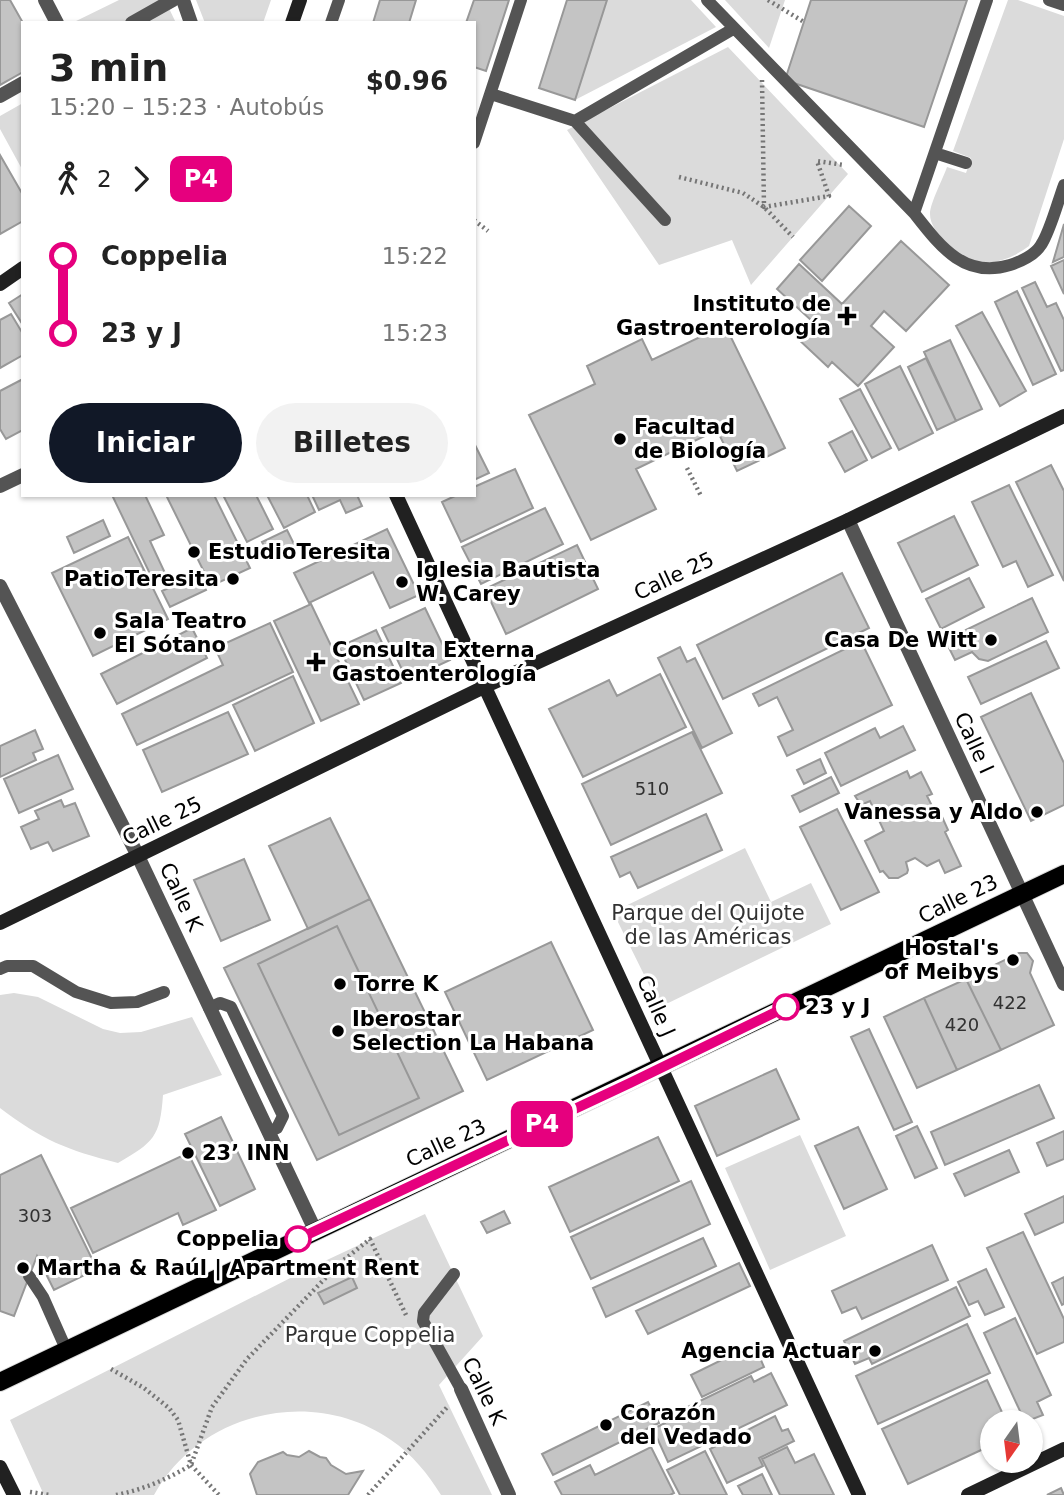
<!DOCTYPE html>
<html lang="es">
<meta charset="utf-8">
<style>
:root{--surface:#fff;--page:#f2f2f2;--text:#222;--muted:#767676;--accent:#111827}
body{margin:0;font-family:"DejaVu Sans",sans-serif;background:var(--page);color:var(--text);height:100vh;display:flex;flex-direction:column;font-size:26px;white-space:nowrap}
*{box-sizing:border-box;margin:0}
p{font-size:23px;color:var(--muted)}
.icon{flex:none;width:38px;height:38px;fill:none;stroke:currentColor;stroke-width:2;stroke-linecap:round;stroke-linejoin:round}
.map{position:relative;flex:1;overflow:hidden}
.side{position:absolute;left:21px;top:21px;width:455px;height:476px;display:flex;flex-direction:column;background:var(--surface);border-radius:0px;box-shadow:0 2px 5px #0004}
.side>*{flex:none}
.badge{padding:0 14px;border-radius:10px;font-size:24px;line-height:46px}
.needle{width:46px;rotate:194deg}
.fabs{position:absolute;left:980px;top:1410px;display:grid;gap:14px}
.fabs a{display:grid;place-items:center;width:63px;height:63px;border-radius:50%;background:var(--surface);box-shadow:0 2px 5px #0004;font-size:35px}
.map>.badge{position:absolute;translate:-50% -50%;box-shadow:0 0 0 4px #fff}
.legs{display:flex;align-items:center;gap:10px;height:77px;padding:0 28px;font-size:23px}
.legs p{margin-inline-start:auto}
.summary{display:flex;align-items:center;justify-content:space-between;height:119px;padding:0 28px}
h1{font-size:38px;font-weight:700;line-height:52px}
.primary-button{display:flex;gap:14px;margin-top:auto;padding:14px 28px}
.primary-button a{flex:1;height:80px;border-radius:42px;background:var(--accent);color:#fff;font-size:28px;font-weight:700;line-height:80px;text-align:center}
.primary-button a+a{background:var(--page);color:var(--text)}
ul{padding:0 28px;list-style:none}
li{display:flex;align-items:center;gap:24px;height:77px;font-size:26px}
li i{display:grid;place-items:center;width:10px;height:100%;margin:0 9px;background:currentColor}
li i::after{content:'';width:18px;height:18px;margin:-9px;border:5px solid;border-radius:50%;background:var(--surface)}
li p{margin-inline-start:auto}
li:first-child i{background:linear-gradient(#0000 50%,currentColor 0)}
li:last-child i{background:linear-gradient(currentColor 50%,#0000 0)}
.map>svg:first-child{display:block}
</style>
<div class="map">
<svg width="1064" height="1495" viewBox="0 0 1064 1495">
<rect width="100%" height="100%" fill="#fff"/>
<path fill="#dbdbdb" d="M119,0H165L176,23H72Z
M196,0H271L263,23H205Z
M607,0H691L716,27L575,100Z
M725,0H785L769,48Z
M1008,0H1018L1064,16V139L1029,246C998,269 968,269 942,239C937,232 930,224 930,214C930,203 943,179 947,167L966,173L971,158L953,151Z
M728,47L848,174L751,285L732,240L659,265L567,130Z
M23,103V171L0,129V116Z
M745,848L771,902L811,883L831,924L660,1007L613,912Z
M14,993L38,997L103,1029L120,1033L141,1032L192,1017L222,1075L163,1095C160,1137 154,1142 118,1163C67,1150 42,1140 0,1108V995Z
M800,1135L846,1236L770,1270L725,1168Z
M425,1214L483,1336L439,1385L492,1495H441C428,1474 412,1454 391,1440C314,1386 200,1411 154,1495H44L10,1420L312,1267Z"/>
<path fill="#c4c4c4" stroke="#989898" stroke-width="2" d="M0,0H10L23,23V72L0,85Z
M380,0H416L409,23H373Z
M474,0H509L486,71L474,67V23H466Z
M567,0H607L575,100L539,88Z
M811,0H967L924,127L785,80Z
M0,155L23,195V221L0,234Z
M849,206L871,226L822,281L800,260Z
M1064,224V257L1053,262Z
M901,241L949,285L906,331L884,311L871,326L894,347L858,386L832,362L828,367L796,337L812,321L777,289L799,264L842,304Z
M1064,260V294L1051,266Z
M1035,282L1047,307L1056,303L1064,320V370L1061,371L1022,288Z
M1017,291L1056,374L1033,385L995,302Z
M23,294V325L9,303Z
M982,312L1026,391L1000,406L956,326Z
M11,314L23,334V355L0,368V320Z
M725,325L785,448L737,471L717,430L636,469L656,509L591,540L529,415L595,384L587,366L642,339L652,360Z
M950,340L982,409L956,421L924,352Z
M926,358L956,421L937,430L908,367Z
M900,366L933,433L899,450L865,384Z
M23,379V430L6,439L0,429V391Z
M860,389L891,448L872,458L840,399Z
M852,431L867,460L845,472L829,443Z
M474,443L489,473L474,480Z
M1051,465L1064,491V581L1016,482Z
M515,469L533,508L461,542L442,502L457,495H474V487Z
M1009,485L1053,575L1028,587L1016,561L1003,567L972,502Z
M112,495H145L164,535L150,541L165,573L153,580Z
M166,495H214L250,568L211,586Z
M223,495H256L273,529L247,542Z
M267,495H307L315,512L284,528Z
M312,495H357L362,506L346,513L340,500L319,510Z
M545,508L563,544L481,584L462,547Z
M954,516L978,565L922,592L898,543Z
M103,520L110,536L74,553L67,537Z
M387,529L419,595L390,608L373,572L309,603L294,573Z
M287,530L295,546L270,558L262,542Z
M128,537L168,619L93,656L52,573Z
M577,545L598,589L506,634L485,589Z
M842,573L869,628L723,699L697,645Z
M198,574L206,590L170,607L162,591Z
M969,578L984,607L941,629L926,599Z
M1032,598L1048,632L988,661L979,659L972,652L955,660L945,640Z
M311,604L359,704L321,721L274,621Z
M425,608L450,660L407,680L382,628Z
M270,623L293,672L137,745L122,714L223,665L215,648Z
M192,628L207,658L117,704L101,674Z
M376,630L401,683L364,700L339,647Z
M861,641L892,705L787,756L778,737L793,730L777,697L759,706L753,694Z
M1046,641L1059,668L981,704L968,677Z
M680,647L687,662L695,658L732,733L702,748L658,658Z
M660,674L686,727L583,777L549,709L609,680L617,696Z
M293,676L314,723L255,751L233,705Z
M1031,693L1064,763V805L1031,821L981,717Z
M228,712L248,754L162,792L143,750Z
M903,726L915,750L841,786L825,753L875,728L880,738Z
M35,730L43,749L33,753L36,760L0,777V746Z
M692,732L722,793L611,845L582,784Z
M58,755L73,789L19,813L4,779Z
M820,759L826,773L804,784L797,770Z
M907,771L910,778L921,772L932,794L927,796L935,812L939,810L948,830L945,832L961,866L945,873L939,860L927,866L915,858L906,862L908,870L907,873L898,878H889L883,871L880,872L865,841L884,831L870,801L861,805L855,796Z
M831,777L839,793L800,812L792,796Z
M61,800L64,807L75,803L89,836L53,851L48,842L31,849L21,827L39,819L35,811Z
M837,809L879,892L841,910L800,827Z
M706,814L722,850L638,888L630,872L620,877L611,857Z
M330,818L370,899L308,929L269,846Z
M244,859L270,920L221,941L194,880Z
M370,899L463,1091L317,1160L224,968Z
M337,926L419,1098L339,1135L258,964Z
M551,942L593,1030L487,1080L445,992Z
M1019,953H1027L1033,961L1030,973L1054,1025L1001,1050L966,979Z
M966,979L1001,1050L957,1070L924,998Z
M924,998L957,1070L917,1088L884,1017Z
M869,1029L912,1122L894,1130L851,1037Z
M776,1069L799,1119L717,1156L695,1106Z
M1039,1085L1054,1118L945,1165L931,1132Z
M221,1117L255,1189L220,1206L185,1134Z
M917,1126L937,1168L915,1178L896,1136Z
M858,1127L887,1189L844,1209L815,1146Z
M1064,1131V1159L1047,1166L1037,1143Z
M658,1137L679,1181L570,1232L549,1187Z
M1009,1150L1019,1172L965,1196L954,1174Z
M188,1153L216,1210L183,1225L178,1213L93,1253L71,1208Z
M41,1155L97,1269L54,1290L37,1256L14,1316L0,1311V1175Z
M691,1181L710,1224L591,1279L571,1237Z
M1064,1196V1222L1035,1235L1025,1214Z
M504,1211L510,1223L487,1233L481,1222Z
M1023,1232L1064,1319V1342L1037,1354L987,1248Z
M703,1238L716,1266L606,1317L593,1288Z
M932,1245L948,1280L862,1319L856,1307L842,1313L832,1291Z
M739,1263L750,1286L648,1334L636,1311Z
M986,1269L1004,1307L985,1315L978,1301L969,1305L958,1282Z
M352,1277L357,1288L324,1304L318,1293Z
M1064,1277V1304L1062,1305L1052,1283Z
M956,1287L970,1316L872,1364L869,1358L855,1364L844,1341Z
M1015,1318L1051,1395L1037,1402L1043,1415L1025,1422L984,1333Z
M967,1324L990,1373L878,1424L856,1376Z
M754,1344L764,1367L702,1397L691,1375Z
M771,1373L787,1405L668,1462L653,1429L665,1423L663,1419L751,1376L754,1382Z
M987,1380L1007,1423H992V1445L908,1484L882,1429Z
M648,1402L659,1423L553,1475L542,1454Z
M775,1416L782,1431L788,1429L794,1441L759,1458L763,1466L727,1483L710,1449Z
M651,1447L674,1493L670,1495H562L555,1482L590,1465L595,1475Z
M787,1447L795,1463L814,1454L834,1495H780L762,1459Z
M309,1451L320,1457L326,1458L331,1465L346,1474L363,1471L348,1495H257L250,1474L258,1462L283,1452L287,1455L299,1457Z
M705,1451L727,1495H680L667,1470Z
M762,1474L772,1495H743L738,1486Z
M1061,1488L1064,1495H1047Z"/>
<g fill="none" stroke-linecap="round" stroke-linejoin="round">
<defs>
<path id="primary" d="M0,1382L1064,874"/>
</defs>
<use href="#primary" stroke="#dbdbdb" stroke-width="20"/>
<path stroke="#767676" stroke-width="4.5" stroke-dasharray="2 3.5" stroke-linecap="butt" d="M768,0L804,22
M762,80L764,207L829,196L817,161L844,165
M679,177L743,193L764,207L793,237
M474,220L488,231
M687,468L701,496
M111,1369L144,1388L169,1408L178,1420L191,1465L219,1495
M30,1492L50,1495
M116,1495C142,1490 168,1479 191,1465L212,1407L247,1359L340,1263L370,1239L406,1315
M368,1495L449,1405"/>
<path stroke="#545454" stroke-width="12" d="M707,0L914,213C940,246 964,279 1010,265C1020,262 1035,255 1041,245C1050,232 1058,201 1064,185
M1049,0L1064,5
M331,23L339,0
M491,94L575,121L733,29
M575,121L665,220
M474,143L521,0
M935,153L966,163
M914,213L987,0
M0,969L7,966H33L76,992L111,1003L137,1002L164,992
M209,1008L220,1003L231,1007L283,1116L277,1128L268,1132
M454,1274L424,1313L423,1321L461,1389
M29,1276L43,1297L66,1349"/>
<path stroke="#545454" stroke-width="14" d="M45,0L57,23
M183,0L191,23
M132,23L173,0
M0,96L23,83
M0,486L23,475
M848,520L1064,984
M0,586L138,856L315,1230
M461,1389L509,1495"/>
<path stroke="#212121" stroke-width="14" d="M292,23L300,0
M0,284L23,268
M396,495C553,828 705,1162 859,1495
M0,923L486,686L848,520L1064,416
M0,1467L14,1495
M968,1495L1064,1449"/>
<use href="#primary" stroke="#000" stroke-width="18"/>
</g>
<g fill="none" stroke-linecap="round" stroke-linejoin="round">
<defs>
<path id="line-1" d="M298,1239L630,1083L786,1007"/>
</defs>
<use href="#line-1" stroke="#fff" stroke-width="16"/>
<use href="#line-1" stroke="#e6007e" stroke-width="10"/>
</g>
<g fill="#000" stroke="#fff" stroke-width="2.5">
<path d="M843.5 305.5h7v7h7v7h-7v7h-7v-7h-7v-7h7z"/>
<circle cx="620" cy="439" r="7"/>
<circle cx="194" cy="552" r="7"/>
<circle cx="233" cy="579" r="7"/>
<circle cx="402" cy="582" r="7"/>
<circle cx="100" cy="633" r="7"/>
<circle cx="991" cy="640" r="7"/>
<path d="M312.5 651.5h7v7h7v7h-7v7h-7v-7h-7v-7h7z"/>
<circle cx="1037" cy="812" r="7"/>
<circle cx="1013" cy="960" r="7"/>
<circle cx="340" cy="984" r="7"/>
<circle cx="338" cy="1031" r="7"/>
<circle cx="188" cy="1153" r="7"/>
<circle cx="23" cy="1268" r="7"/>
<circle cx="875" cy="1351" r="7"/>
<circle cx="606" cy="1425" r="7"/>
</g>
<g fill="#fff" stroke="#e6007e" stroke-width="3.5">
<circle cx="786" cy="1007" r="12"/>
<circle cx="298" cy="1239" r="12"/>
</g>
<g text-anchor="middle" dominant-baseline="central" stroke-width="6" stroke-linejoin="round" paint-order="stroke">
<g font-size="18" fill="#313131">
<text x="652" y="788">510</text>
<text x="1010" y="1002">422</text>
<text x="962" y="1024">420</text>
<text x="35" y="1215">303</text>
</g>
<g font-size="21" font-weight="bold" fill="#000" stroke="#fff" text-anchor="start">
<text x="831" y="304" text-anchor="end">Instituto de<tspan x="831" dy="24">Gastroenterología</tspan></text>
<text x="634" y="427">Facultad<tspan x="634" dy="24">de Biología</tspan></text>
<text x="208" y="552">EstudioTeresita</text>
<text x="416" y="570">Iglesia Bautista<tspan x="416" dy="24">W. Carey</tspan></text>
<text x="219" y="579" text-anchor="end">PatioTeresita</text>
<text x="114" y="621">Sala Teatro<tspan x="114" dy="24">El Sótano</tspan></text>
<text x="977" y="640" text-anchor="end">Casa De Witt</text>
<text x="332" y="650">Consulta Externa<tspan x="332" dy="24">Gastoenterología</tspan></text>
<text x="1023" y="812" text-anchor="end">Vanessa y Aldo</text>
<text x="999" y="948" text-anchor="end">Hostal's<tspan x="999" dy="24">of Meibys</tspan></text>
<text x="354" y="984">Torre K</text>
<text x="352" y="1019">Iberostar<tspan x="352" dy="24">Selection La Habana</tspan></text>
<text x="202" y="1153">23’ INN</text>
<text x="37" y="1268">Martha &amp; Raúl | Apartment Rent</text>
<text x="861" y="1351" text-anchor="end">Agencia Actuar</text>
<text x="620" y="1413">Corazón<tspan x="620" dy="24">del Vedado</tspan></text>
</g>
<g font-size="21" fill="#000" stroke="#fff">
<text transform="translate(674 576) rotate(-25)">Calle 25</text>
<text transform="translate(974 743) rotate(65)">Calle I</text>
<text transform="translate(162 821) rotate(-26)">Calle 25</text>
<text transform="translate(181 897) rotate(65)">Calle K</text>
<text transform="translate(958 899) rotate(-26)">Calle 23</text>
<text transform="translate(656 1006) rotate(66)">Calle J</text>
<text transform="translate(446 1143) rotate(-25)">Calle 23</text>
<text transform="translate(484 1391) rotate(64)">Calle K</text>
</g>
<g font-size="21" fill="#323232" stroke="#fff">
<text x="708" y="913">Parque del Quijote<tspan x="708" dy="24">de las Américas</tspan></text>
<text x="370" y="1335">Parque Coppelia</text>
</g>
<g font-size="21" font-weight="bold" fill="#000" stroke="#fff" text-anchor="start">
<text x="805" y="1007">23 y J</text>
<text x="279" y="1239" text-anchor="end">Coppelia</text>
</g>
</g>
</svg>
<div class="fabs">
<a><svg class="needle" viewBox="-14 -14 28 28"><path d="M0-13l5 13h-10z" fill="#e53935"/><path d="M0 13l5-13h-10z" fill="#767676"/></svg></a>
</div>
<b class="badge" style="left:542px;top:1124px;background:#e6007e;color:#fff">P4</b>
<section class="side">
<div class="summary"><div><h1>3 min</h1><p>15:20 – 15:23 · Autobús</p></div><b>$0.96</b></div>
<div class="legs"><svg class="icon" aria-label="walk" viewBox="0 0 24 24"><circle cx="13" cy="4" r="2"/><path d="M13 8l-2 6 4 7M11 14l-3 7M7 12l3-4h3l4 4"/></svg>2<svg class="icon" aria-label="forward" viewBox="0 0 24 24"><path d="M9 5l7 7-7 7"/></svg><b class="badge" style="background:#e6007e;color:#fff">P4</b></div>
<ul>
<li><i style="color:#e6007e"></i><b>Coppelia</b><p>15:22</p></li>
<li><i style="color:#e6007e"></i><b>23 y J</b><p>15:23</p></li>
</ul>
<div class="primary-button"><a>Iniciar</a><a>Billetes</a></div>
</section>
</div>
